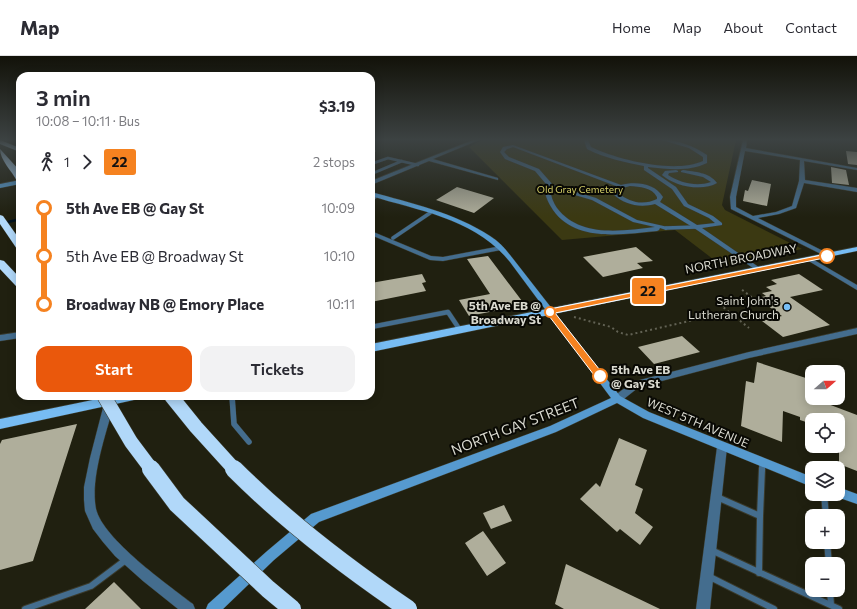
<!DOCTYPE html>
<meta charset="utf-8">
<style>
:root{--surface:#fff;--page:#f2f2f3;--text:#2b2b33;--muted:#7c7c81;--line:#e1e1e2;--accent:#ea580c}
body{margin:0;font-family:Commissioner,sans-serif;background:var(--page);color:var(--text);height:100vh;display:flex;flex-direction:column;font-size:15px;white-space:nowrap}
*{box-sizing:border-box;margin:0}
p{font-size:13px;color:var(--muted)}
.icon{flex:none;width:22px;height:22px;fill:none;stroke:currentColor;stroke-width:2;stroke-linecap:round;stroke-linejoin:round}
.map{position:relative;flex:1;overflow:hidden}
.sheet{position:absolute;left:16px;top:16px;width:359px;height:328px;display:flex;flex-direction:column;background:var(--surface);border-radius:12px;box-shadow:0 2px 10px #0003}
.sheet>*{flex:none}
.badge{padding:0 8px;border-radius:3px;font-size:14px;line-height:26px}
.needle{width:26px;rotate:70deg}
.tools{position:absolute;left:805px;top:309px;display:grid;gap:8px}
.tools a{display:grid;place-items:center;width:40px;height:40px;border-radius:8px;background:var(--surface);box-shadow:0 2px 10px #0003;font-size:20px}
.map>.badge{position:absolute;translate:-50% -50%;box-shadow:0 0 0 2px #fff}
.legs{display:flex;align-items:center;gap:6px;height:44px;padding:0 20px;font-size:13px}
.legs p{margin-inline-start:auto}
.summary{display:flex;align-items:center;justify-content:space-between;height:68px;padding:0 20px}
h1{font-size:22px;font-weight:600;line-height:30px}
.cta{display:flex;gap:8px;margin-top:auto;padding:8px 20px}
.cta a{flex:1;height:46px;border-radius:12px;background:var(--accent);color:#fff;font-size:16px;font-weight:600;line-height:46px;text-align:center}
.cta a+a{background:var(--page);color:var(--text)}
ul{padding:0 20px;list-style:none}
li{display:flex;align-items:center;gap:14px;height:48px;font-size:15px}
li i{display:grid;place-items:center;width:6px;height:100%;margin:0 5px;background:currentColor}
li i::after{content:'';width:10px;height:10px;margin:-5px;border:3px solid;border-radius:50%;background:var(--surface)}
li p{margin-inline-start:auto}
li:first-child i{background:linear-gradient(#0000 50%,currentColor 0)}
li:last-child i{background:linear-gradient(currentColor 50%,#0000 0)}
header{display:flex;align-items:center;gap:24px;box-sizing:border-box;height:56px;padding:0 20px;background:var(--surface);border-bottom:1px solid var(--line)}
header strong{font-size:19px}
nav{display:flex;gap:22px;margin-inline-start:auto;font-size:14px}
.map>svg:first-child{display:block}
</style>
<header>
<strong>Map</strong>
<nav><a>Home</a><a>Map</a><a>About</a><a>Contact</a></nav>
</header>
<div class="map">
<svg width="857" height="553" viewBox="0 0 857 553">
<rect width="100%" height="100%" fill="#202010"/>
<path fill="#3b3912" d="M482,84H736L722,149L725,154L802,193L722,210L675,174L562,184L469,91Z"/>
<g fill="none" stroke-linecap="round" stroke-linejoin="round">
<path stroke="#02121f" stroke-width="2.5" d="M0,168L20,163"/>
</g>
<path fill="#afae9b" d="M846,95L857,96V109L848,108Z
M831,111L846,114L849,129L832,127Z
M752,124L771,128L767,150L743,145L745,134L748,135Z
M457,131L494,142L474,157L436,144Z
M636,191L653,205L637,207L643,212L603,221L583,201Z
M488,200L525,249L469,260L459,244L490,238L467,203Z
M422,218L426,226L422,227L426,235L371,246V227Z
M799,218L823,234L790,241L830,269L783,281L762,265L782,260L757,242L766,240L762,237L772,235L766,231L777,228L771,224Z
M682,280L700,296L654,308L638,291Z
M757,306L812,324V342H827L828,348L857,359V415L839,408V364H812V368L800,364V361L783,355L782,386L741,370L746,325L754,327Z
M77,368L33,505L0,514V388L2,384Z
M619,382L647,394L635,429L643,433L635,457L653,471L640,489L620,473L617,476L580,443L596,427L600,431Z
M504,449L512,465L491,473L483,457Z
M483,475L506,507L487,520L465,487Z
M566,508L660,553H564L555,548Z
M114,526L141,553H85Z"/>
<g fill="none" stroke-linecap="round" stroke-linejoin="round">
<defs>
<path id="lane-far4" d="M371,108L388,102L418,109
M371,118L402,105
M373,142L376,140"/>
<path id="lane-far3" d="M371,143L375,141
M666,172L696,171
M393,182L430,157"/>
<path id="lane-far2" d="M371,271L448,256L460,274"/>
<path id="lane-far1" d="M232,340L234,368L249,386
M762,414V406"/>
<path id="lane" d="M824,438L826,460
M717,441L760,460L759,517
M760,460L762,413
M827,486L829,508
M711,494L839,553
M708,520L774,553
M830,534L831,549
M25,553L91,530L127,503"/>
<path id="street" d="M473,84H479L433,103L498,122V124L429,105L371,129V125Z
M584,84H588L591,91C618,104 675,118 703,105V101L689,92L662,84C679,84 693,90 707,99V107C688,116 669,113 648,111V112L676,131L688,148L713,160L722,167V169L702,172L760,212V214H756L694,172L655,148C640,152 625,149 613,138V132L616,130L513,91L507,93L504,96L509,101L539,113L553,129L596,142L637,164L668,171L669,172L666,174L660,172L659,174L657,175C623,178 576,187 553,154C548,146 543,138 546,128L535,115L505,103L500,96L503,91L513,89L621,129C635,125 655,127 663,141L660,146L697,169L715,167L709,162L684,150L672,133L644,114V110C624,106 605,102 587,93ZM630,130C640,131 652,131 657,141V143C643,150 629,146 618,137V133ZM551,132L592,144L633,166L655,171C622,175 580,182 557,152C553,146 550,139 551,132Z
M743,84H747L746,92L857,112V114L804,105L805,124L857,132V136L804,127L796,152L779,158L758,162L829,198V200H825L731,153L730,141ZM745,95L800,104L799,125L792,150L776,156L753,160L736,151V141Z
M676,114L678,115V116L669,117L668,119C680,127 697,131 711,126L703,121L681,116V115L683,114C695,116 709,116 717,127C702,136 674,130 662,119L665,115Z
M371,175L431,200L443,201L501,190L504,192L501,194L443,205L430,204L371,179Z
M809,201L857,229V234L807,204V202Z
M857,272V278L749,302L639,331L620,346L617,347L614,346L612,343L614,340L633,326L636,325L749,296Z
M20,276V282L0,285V279Z
M109,344L112,345L114,348C106,378 90,422 96,453C103,483 168,529 193,548L195,553H178L143,525L115,500L103,486L93,473L85,455L84,444V431L90,402L104,348L106,345Z
M722,387L726,388L727,391L710,553H696L717,391L718,388Z"/>
<path id="secondary" d="M20,124V128L0,132V128Z
M371,136C411,147 455,157 490,180C500,186 507,195 514,204L620,340L649,356L812,421V431L643,362L617,347L556,376L319,466L274,504L223,553H206L208,548L266,496L311,458L550,370L611,342L510,206C476,163 420,155 371,140Z
M838,431L857,438V448L834,440L833,438H838Z"/>
<path id="primary" d="M857,191V195L371,296V288Z
M112,340H140L138,343L134,344L0,373V363Z"/>
<path id="highway" d="M0,84L20,92V96L0,88Z
M0,93L20,115V125H17C12,115 0,104 0,93Z
M0,159L3,160L20,184V194L17,193L0,168Z
M0,204L4,205L20,222V231L16,230L0,213Z"/>
</defs>
<use href="#lane-far4" stroke="#3a3a2b" stroke-width="3"/>
<use href="#lane-far3" stroke="#3a3a2b" stroke-width="4.5"/>
<use href="#lane-far2" stroke="#3a3a2b" stroke-width="5.5"/>
<use href="#lane-far1" stroke="#3a3a2b" stroke-width="6"/>
<use href="#lane" stroke="#3a3a2b" stroke-width="8"/>
<use href="#street" stroke="#3a3a2b" stroke-width="1"/>
<use href="#secondary" stroke="#3a3a2b" stroke-width="1"/>
<use href="#primary" stroke="#3a3a2b" stroke-width="1"/>
<use href="#highway" stroke="#3a3a2b" stroke-width="1"/>
<path stroke="#626254" stroke-width="2" stroke-dasharray="2 3" stroke-linecap="butt" d="M729,256L722,250L754,243L741,233
M574,261L611,271L618,276L628,279L729,256L749,272"/>
<use href="#lane-far4" stroke="#446d8e" stroke-width="2.5"/>
<use href="#lane-far3" stroke="#446d8e" stroke-width="3.5"/>
<use href="#lane-far2" stroke="#446d8e" stroke-width="4.5"/>
<use href="#lane-far1" stroke="#446d8e" stroke-width="5.5"/>
<use href="#lane" stroke="#446d8e" stroke-width="6"/>
<use href="#street" fill="#446d8e" fill-rule="evenodd"/>
<use href="#secondary" fill="#569acf" fill-rule="evenodd"/>
<use href="#primary" fill="#77bcf3" fill-rule="evenodd"/>
<use href="#highway" fill="#b1d8f9" fill-rule="evenodd"/>
<defs>
<path id="rail" d="M371,96L374,95"/>
</defs>
<use href="#rail" stroke="#89897d" stroke-width="3"/>
<use href="#rail" stroke="#090904" stroke-width="2" stroke-dasharray="5.5" stroke-linecap="butt"/>
<defs>
<path id="highway-bridge-far1" d="M104,340L131,386L152,414
M171,340L196,371L235,414"/>
<path id="highway-bridge" d="M151,413L177,448L268,533L292,553
M234,413C287,466 346,511 408,553"/>
</defs>
<use href="#highway-bridge-far1" stroke="#3a3a2b" stroke-width="15" stroke-linecap="butt"/>
<use href="#highway-bridge" stroke="#3a3a2b" stroke-width="19" stroke-linecap="butt"/>
<use href="#highway-bridge-far1" stroke="#b1d8f9" stroke-width="14"/>
<use href="#highway-bridge" stroke="#b1d8f9" stroke-width="18"/>
</g>
<linearGradient id="sky" x2="0" y2="1"><stop stop-color="#121209"/><stop offset="0.52" stop-color="#3c4242"/><stop offset="1" stop-color="#3c4242" stop-opacity="0"/></linearGradient>
<rect width="857" height="161" fill="url(#sky)"/>
<path fill="#f58220" stroke="#fff" d="M827,198H829V201L555,257L603,318V323H597L546,256L550,253Z"/>
<g fill="#fff" stroke="#f58220" stroke-width="2">
<circle cx="827" cy="200" r="7"/>
<circle cx="550" cy="256" r="5"/>
<circle cx="600" cy="320" r="7"/>
</g>
<circle fill="#78bff7" stroke="#090904" stroke-width="1.5" cx="787" cy="251" r="4"/>
<g text-anchor="middle" dominant-baseline="central" stroke-width="4" stroke-linejoin="round" paint-order="stroke">
<g font-size="10" fill="#d3cd67" stroke="#090904">
<text x="580" y="133">Old Gray Cemetery</text>
</g>
<g font-size="12" fill="#dadad0" stroke="#090904">
<text transform="translate(741 202) rotate(-11)">NORTH BROADWAY</text>
<text transform="translate(698 366) rotate(23)">WEST 5TH AVENUE</text>
</g>
<g font-size="12" fill="#dadad0" stroke="#090904" text-anchor="end">
<text x="779" y="244">Saint John's<tspan x="779" dy="14">Lutheran Church</tspan></text>
</g>
<g font-size="12" font-weight="bold" fill="#dadad0" stroke="#090904" text-anchor="end">
<text x="541" y="249">5th Ave EB @<tspan x="541" dy="14">Broadway St</tspan></text>
<text x="611" y="313" text-anchor="start">5th Ave EB<tspan x="611" dy="14">@ Gay St</tspan></text>
</g>
<g font-size="14" fill="#dadad0" stroke="#090904">
<text transform="translate(515 370) rotate(-21)">NORTH GAY STREET</text>
</g>
</g>
</svg>
<div class="tools">
<a><svg class="needle" viewBox="-14 -14 28 28"><path d="M0-13l5 13h-10z" fill="#e53935"/><path d="M0 13l5-13h-10z" fill="#7c7c81"/></svg></a>
<a><svg class="icon" aria-label="locate" viewBox="0 0 24 24"><circle cx="12" cy="12" r="6"/><path d="M12 2v4M12 18v4M2 12h4M18 12h4"/></svg></a>
<a><svg class="icon" aria-label="layers" viewBox="0 0 24 24"><path d="M12 4l9 5-9 5-9-5zM3 14l9 5 9-5"/></svg></a>
<a>+</a>
<a>−</a>
</div>
<b class="badge" style="left:648px;top:235px;background:#f58220;color:#111">22</b>
<section class="sheet">
<div class="summary"><div><h1>3 min</h1><p>10:08 – 10:11 · Bus</p></div><b>$3.19</b></div>
<div class="legs"><svg class="icon" aria-label="walk" viewBox="0 0 24 24"><circle cx="13" cy="4" r="2"/><path d="M13 8l-2 6 4 7M11 14l-3 7M7 12l3-4h3l4 4"/></svg>1<svg class="icon" aria-label="forward" viewBox="0 0 24 24"><path d="M9 5l7 7-7 7"/></svg><b class="badge" style="background:#f58220;color:#111">22</b><p>2 stops</p></div>
<ul>
<li><i style="color:#f58220"></i><b>5th Ave EB @ Gay St</b><p>10:09</p></li>
<li><i style="color:#f58220"></i><span>5th Ave EB @ Broadway St</span><p>10:10</p></li>
<li><i style="color:#f58220"></i><b>Broadway NB @ Emory Place</b><p>10:11</p></li>
</ul>
<div class="cta"><a>Start</a><a>Tickets</a></div>
</section>
</div>
